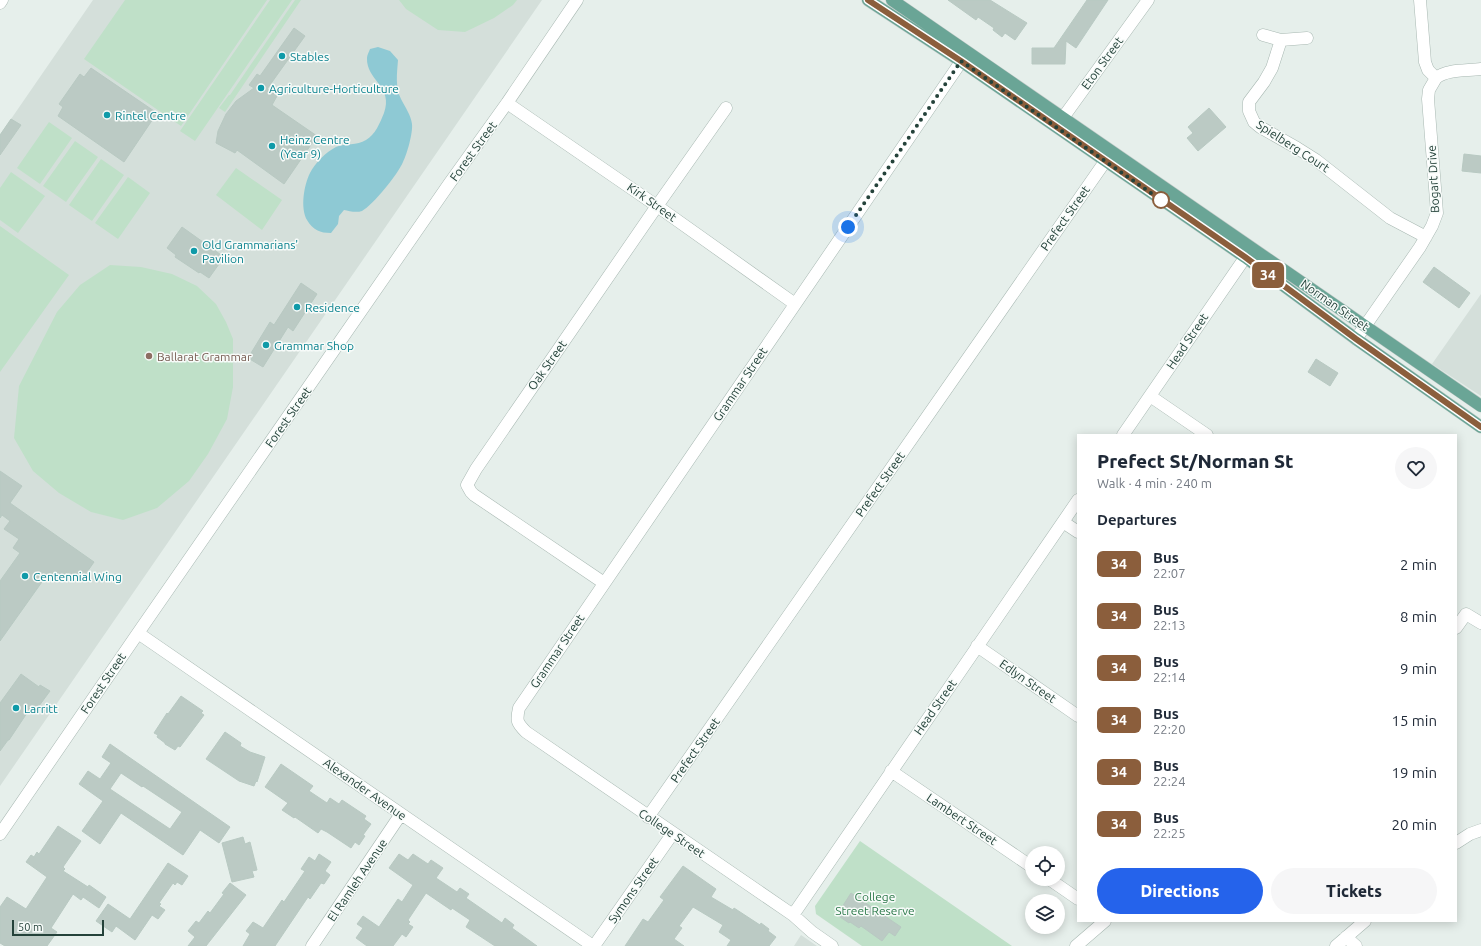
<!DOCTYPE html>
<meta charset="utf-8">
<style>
:root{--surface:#fff;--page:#f6f6f7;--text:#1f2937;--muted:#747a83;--accent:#2563eb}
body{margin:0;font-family:Ubuntu,sans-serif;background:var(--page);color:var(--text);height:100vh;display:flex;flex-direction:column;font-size:15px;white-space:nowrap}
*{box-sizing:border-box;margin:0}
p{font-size:13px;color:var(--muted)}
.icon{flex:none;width:22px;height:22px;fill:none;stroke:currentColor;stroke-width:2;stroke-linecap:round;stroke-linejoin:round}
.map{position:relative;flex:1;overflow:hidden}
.drawer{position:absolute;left:1077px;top:434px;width:380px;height:488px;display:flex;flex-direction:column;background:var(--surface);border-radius:0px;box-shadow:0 2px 10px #0003}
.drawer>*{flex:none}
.badge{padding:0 8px;border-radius:6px;font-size:14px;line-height:26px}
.fabs{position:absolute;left:1025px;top:846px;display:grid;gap:8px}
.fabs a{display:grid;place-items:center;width:40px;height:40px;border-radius:50%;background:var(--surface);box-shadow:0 2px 10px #0003;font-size:20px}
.scale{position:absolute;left:12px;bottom:10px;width:92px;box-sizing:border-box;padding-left:4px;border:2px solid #24423a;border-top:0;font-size:11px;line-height:14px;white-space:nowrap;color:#24423a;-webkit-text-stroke:3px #f7fbf9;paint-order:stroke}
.you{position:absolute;width:20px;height:20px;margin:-10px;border:3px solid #fff;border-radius:50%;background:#1a73e8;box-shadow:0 0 0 6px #1a73e833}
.map>.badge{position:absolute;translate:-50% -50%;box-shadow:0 0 0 2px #fff}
h2{padding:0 20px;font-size:15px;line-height:36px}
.round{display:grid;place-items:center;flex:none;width:42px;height:42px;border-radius:21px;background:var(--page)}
.overview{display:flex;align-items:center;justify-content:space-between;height:68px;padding:0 20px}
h1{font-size:19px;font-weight:800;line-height:30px}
.primary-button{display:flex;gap:8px;margin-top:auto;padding:8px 20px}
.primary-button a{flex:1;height:46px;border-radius:24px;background:var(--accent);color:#fff;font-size:16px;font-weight:800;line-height:46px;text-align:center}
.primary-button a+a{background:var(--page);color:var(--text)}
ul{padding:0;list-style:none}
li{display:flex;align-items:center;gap:12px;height:52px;padding:0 20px}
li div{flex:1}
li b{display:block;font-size:15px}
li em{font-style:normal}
li .badge{min-width:44px;font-weight:700;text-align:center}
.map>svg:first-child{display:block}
</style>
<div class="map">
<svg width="1481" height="946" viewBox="0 0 1481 946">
<rect width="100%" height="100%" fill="#e6efeb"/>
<path fill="#d4dfda" d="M93,0H542L0,786V135Z
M1481,294V396L1432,364Z
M801,935L817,946H794Z"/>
<path fill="#bfe0c8" d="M125,0H267L181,126L84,59Z
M270,0H292L195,141L180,131Z
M295,0H301L225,112L219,108L229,95H230Z
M399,0H517L513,5L494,18L465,32L438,30L406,9Z
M49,122L72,138L40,184L17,168Z
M75,141L98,157L66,202L43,186Z
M101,159L124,175L92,221L69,205Z
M236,168L282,200L262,230L216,195Z
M11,172L45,196L18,233L0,220V188Z
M128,177L150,193L118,239L95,223Z
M0,226L69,275L0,372Z
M110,265L141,267L172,274L197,286L216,304L226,322L233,339V387L227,419L208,454L189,481L157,508L123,520L91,512L59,493L33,471L14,438L19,386L57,312L80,285Z
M860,841L1012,946H862L816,914L815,906Z"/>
<path fill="#8ec9d4" d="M378,47L390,51L398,60C397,73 395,87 401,99C405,107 411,115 412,124C413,133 407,154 403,162C398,174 373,205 362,211C356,213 349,211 344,210L339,216L338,224L331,233C320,233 313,230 307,220C300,208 304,185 310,173C315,163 326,152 336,147C345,143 357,146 366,140C375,135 380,123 384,113C394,87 366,80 367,58C367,55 369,52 370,49Z"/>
<path fill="#bbcac4" stroke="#b8c9c2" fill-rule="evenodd" d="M948,0H990L1027,23L1015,40L1005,33L1002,37L993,30L994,28L978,17L976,20Z
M1087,0H1108L1076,48L1066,41L1065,64H1032V48H1054Z
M294,28L305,36L267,89L277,96L272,105L317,136L284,184L237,150L235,153L216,143L218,131L226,114L236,101L254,88L249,85L257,74L260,76Z
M91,68L157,113L124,162L58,116L63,107L59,104L80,74L84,77Z
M1209,108L1226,127L1198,151L1187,138L1193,133L1188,127Z
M11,119L21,125L0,155V135Z
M1464,154L1481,156V173L1462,171Z
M182,227L224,257L209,278L200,272L199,273L175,257L176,255L167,248Z
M1434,267L1470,293L1459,308L1423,282Z
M301,283L317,294L293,331L288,327L263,367L248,358L270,322L274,325Z
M1316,359L1338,373L1330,386L1308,372Z
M0,471L22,486L10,503L94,562L80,582L66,572L61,580L49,572L0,641V581L20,553L13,548L19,539L4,529L10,521L2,515L0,518Z
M21,674L39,687L40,685L50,691L36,710L31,707L9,740H8L0,751V703Z
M181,696L203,711L201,713L204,715L180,747L178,746L175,750L165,744V743L157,737L158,735L154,733L167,713L168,714Z
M225,732L241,743L240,746L250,752L265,757L257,782L256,781L254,786L239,781L206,759Z
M110,744L230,827L219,843L200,830L183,855L121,813L100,844L82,831L103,801L79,784L88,771L100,779L111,763L102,757ZM121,773L142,787L143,786L182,812L170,829L110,789Z
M281,764L313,786L309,791L327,803L330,798L339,804L342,800L366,816L364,819L371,824L363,835L365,836L359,845L355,842L351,848L327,832L321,829L318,833L295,817L294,818L282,810L288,803L265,787Z
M58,826L81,841L63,867L65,869L63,871L88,887L89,885L106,897L99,908L83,897L81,900L73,894L51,928L57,932L47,946H5L0,943V907L7,897L26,909L47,877L26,862L31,855L34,857L37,852L39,854Z
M243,837L245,844L250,842L257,870L252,871L254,877L232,882L222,843Z
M319,854L331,862L325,871L330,875L324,884L321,883L310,899L308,897L275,946H243L250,934L246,931L253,922L263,928L282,900L284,902L305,871L301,869L309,857L315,861Z
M399,854L408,860L413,854L428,864L431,860L443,868L436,878L457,892L460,888L469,894L466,898L502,923L505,918L514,925L512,928L537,946H495L466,927L470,920L452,908L451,910L426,893L408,920L410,922L408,924L413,927L406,937L402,934L393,946H367L356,938L363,928L357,924L363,916L379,927L398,899L402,902L413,885L389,868Z
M168,863L188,876L182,885L177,882L175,885L173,883L159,903L161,904L159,906L165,910L158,919L152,915L135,940L116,926L112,932L96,921L108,904L130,919Z
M683,866L716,889L711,897L733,910L734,908L760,925L761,923L769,929L768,931L776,937L769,946H727L731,940L719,932L723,925L693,907L679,926L682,928L674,939L684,946H625L643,919L648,922L664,900L660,897Z
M230,883L246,895L206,946H188L195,937L188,931L196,921L199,923L208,911L210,913L224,894L222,893Z
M851,893L901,927L895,936L889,932L882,941L861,926L859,928L850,922L849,923L837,915Z"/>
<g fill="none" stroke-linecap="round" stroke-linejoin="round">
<defs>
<path id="minor" d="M0,3L2,0
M1263,35L1281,40L1307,38
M1281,40L1272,68L1264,82L1249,102V111L1254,122L1260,127L1297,148L1316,160L1390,218L1426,237
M1436,78C1447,69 1467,71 1481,69
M507,103L657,206L795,304
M1057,126L1148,0
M1356,339L1420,247L1432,226L1437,213L1428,99L1429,90L1436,78L1428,70L1425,62L1420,0
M1150,396L1207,435
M1123,435L1251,249
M1063,522L1078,532
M604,583L474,495L471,492L467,485L476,469L657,206L726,108
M1456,628L1466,614L1481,623
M138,633L593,946
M977,646L1078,716
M891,771L1032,867
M648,817L1111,153
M0,834L138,633L449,184L507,103L577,0
M1456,843L1470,834L1481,830
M1049,879L1078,899
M793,915L1078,500
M1346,937L1356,946
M312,946L401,814
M594,946L673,833
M832,946L812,932L793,915L526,732C517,723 516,721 519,708L967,53
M1076,946L1105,921
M1336,946L1365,921"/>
<path id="major" d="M868,0L961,61L1245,257L1356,339L1481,427
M892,0L1481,406"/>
</defs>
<use href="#minor" stroke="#a8b8b2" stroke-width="13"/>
<use href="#major" stroke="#c2cac8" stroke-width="13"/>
<use href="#minor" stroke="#fff" stroke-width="12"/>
<use href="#major" stroke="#6aa596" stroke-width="12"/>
</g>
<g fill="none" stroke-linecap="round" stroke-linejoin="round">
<defs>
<path id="line" d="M868,0L961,61L1245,257L1356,339L1481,427"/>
</defs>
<use href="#line" stroke="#fff" stroke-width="9"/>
<use href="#line" stroke="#8b5e3c" stroke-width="6"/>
<path stroke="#24423a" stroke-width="4" stroke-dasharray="0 7.2" d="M848,227L961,61L1161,200"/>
</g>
<g fill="#0f9aa8" stroke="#f7fbf9" stroke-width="1.5">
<circle cx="282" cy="56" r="4"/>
<circle cx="261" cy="88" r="4"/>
<circle cx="107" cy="115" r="4"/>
<circle cx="272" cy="146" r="4"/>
<circle cx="194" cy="251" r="4"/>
<circle cx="297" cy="307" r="4"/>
<circle cx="266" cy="345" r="4"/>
<circle cx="25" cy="576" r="4"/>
<circle cx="16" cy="708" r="4"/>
</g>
<circle fill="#fff" stroke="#8b5e3c" stroke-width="2" cx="1161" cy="200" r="8"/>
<circle fill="#8d6e63" stroke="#f7fbf9" stroke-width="1.5" cx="149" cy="356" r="4"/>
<g text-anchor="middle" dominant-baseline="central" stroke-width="3" stroke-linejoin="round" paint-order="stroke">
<g font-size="12" fill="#0d838f" stroke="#f7fbf9" text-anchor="start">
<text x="290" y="56">Stables</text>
<text x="269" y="88">Agriculture-Horticulture</text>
<text x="115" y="115">Rintel Centre</text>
<text x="280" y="139">Heinz Centre<tspan x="280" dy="14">(Year 9)</tspan></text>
<text x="202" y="244">Old Grammarians'<tspan x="202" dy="14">Pavilion</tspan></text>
<text x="305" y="307">Residence</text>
<text x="274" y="345">Grammar Shop</text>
<text x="33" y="576">Centennial Wing</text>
<text x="24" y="708">Larritt</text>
</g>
<g font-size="12" fill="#24423a" stroke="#f7fbf9">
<text transform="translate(1102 63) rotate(-54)">Eton Street</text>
<text transform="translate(1293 146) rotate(33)">Spielberg Court</text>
<text transform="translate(473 151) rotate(-54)">Forest Street</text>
<text transform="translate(1433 179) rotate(-93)">Bogart Drive</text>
<text transform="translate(652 202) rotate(35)">Kirk Street</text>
<text transform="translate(1065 218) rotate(-55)">Prefect Street</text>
<text transform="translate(1335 305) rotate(35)">Norman Street</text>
<text transform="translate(1187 341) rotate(-56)">Head Street</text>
<text transform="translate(547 365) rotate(-55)">Oak Street</text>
<text transform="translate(740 384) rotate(-56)">Grammar Street</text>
<text transform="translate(288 417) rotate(-55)">Forest Street</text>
<text transform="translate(880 484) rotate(-55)">Prefect Street</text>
<text transform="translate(557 651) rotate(-56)">Grammar Street</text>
<text transform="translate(1028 681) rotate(35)">Edlyn Street</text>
<text transform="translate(103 683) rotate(-56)">Forest Street</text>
<text transform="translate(935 707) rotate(-55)">Head Street</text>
<text transform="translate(695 750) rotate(-55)">Prefect Street</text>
<text transform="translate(365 789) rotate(35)">Alexander Avenue</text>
<text transform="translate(962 819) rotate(34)">Lambert Street</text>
<text transform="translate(672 833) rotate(34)">College Street</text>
<text transform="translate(357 880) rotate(-56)">El Ramleh Avenue</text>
<text transform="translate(633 890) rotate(-55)">Symons Street</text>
</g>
<g font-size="12" fill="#785e54" stroke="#f7fbf9" text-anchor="start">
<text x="157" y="356">Ballarat Grammar</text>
</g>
<g font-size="12" fill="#2d7a4b" stroke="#f7fbf9">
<text x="875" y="896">College<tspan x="875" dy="14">Street Reserve</tspan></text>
</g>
</g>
</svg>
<div class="fabs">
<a><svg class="icon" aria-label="locate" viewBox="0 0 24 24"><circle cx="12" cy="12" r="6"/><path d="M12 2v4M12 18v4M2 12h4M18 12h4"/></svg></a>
<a><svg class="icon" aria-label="layers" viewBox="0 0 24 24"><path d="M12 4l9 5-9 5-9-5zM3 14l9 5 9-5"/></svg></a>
</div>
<div class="scale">50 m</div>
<div class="you" style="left:848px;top:227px"></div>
<b class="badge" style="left:1268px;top:275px;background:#8b5e3c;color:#fff">34</b>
<section class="drawer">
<div class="overview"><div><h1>Prefect St/Norman St</h1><p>Walk · 4 min · 240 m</p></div><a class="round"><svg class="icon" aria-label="heart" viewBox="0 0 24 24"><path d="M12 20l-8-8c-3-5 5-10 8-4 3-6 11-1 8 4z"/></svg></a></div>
<h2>Departures</h2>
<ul>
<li><span class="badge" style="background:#8b5e3c;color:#fff">34</span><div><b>Bus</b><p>22:07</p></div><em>2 min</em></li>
<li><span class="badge" style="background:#8b5e3c;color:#fff">34</span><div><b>Bus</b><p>22:13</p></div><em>8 min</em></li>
<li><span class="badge" style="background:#8b5e3c;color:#fff">34</span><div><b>Bus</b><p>22:14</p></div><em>9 min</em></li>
<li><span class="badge" style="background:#8b5e3c;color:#fff">34</span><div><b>Bus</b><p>22:20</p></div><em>15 min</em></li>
<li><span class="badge" style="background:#8b5e3c;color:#fff">34</span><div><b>Bus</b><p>22:24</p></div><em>19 min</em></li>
<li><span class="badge" style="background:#8b5e3c;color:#fff">34</span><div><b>Bus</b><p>22:25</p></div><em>20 min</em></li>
</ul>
<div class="primary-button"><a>Directions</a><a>Tickets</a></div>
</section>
</div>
